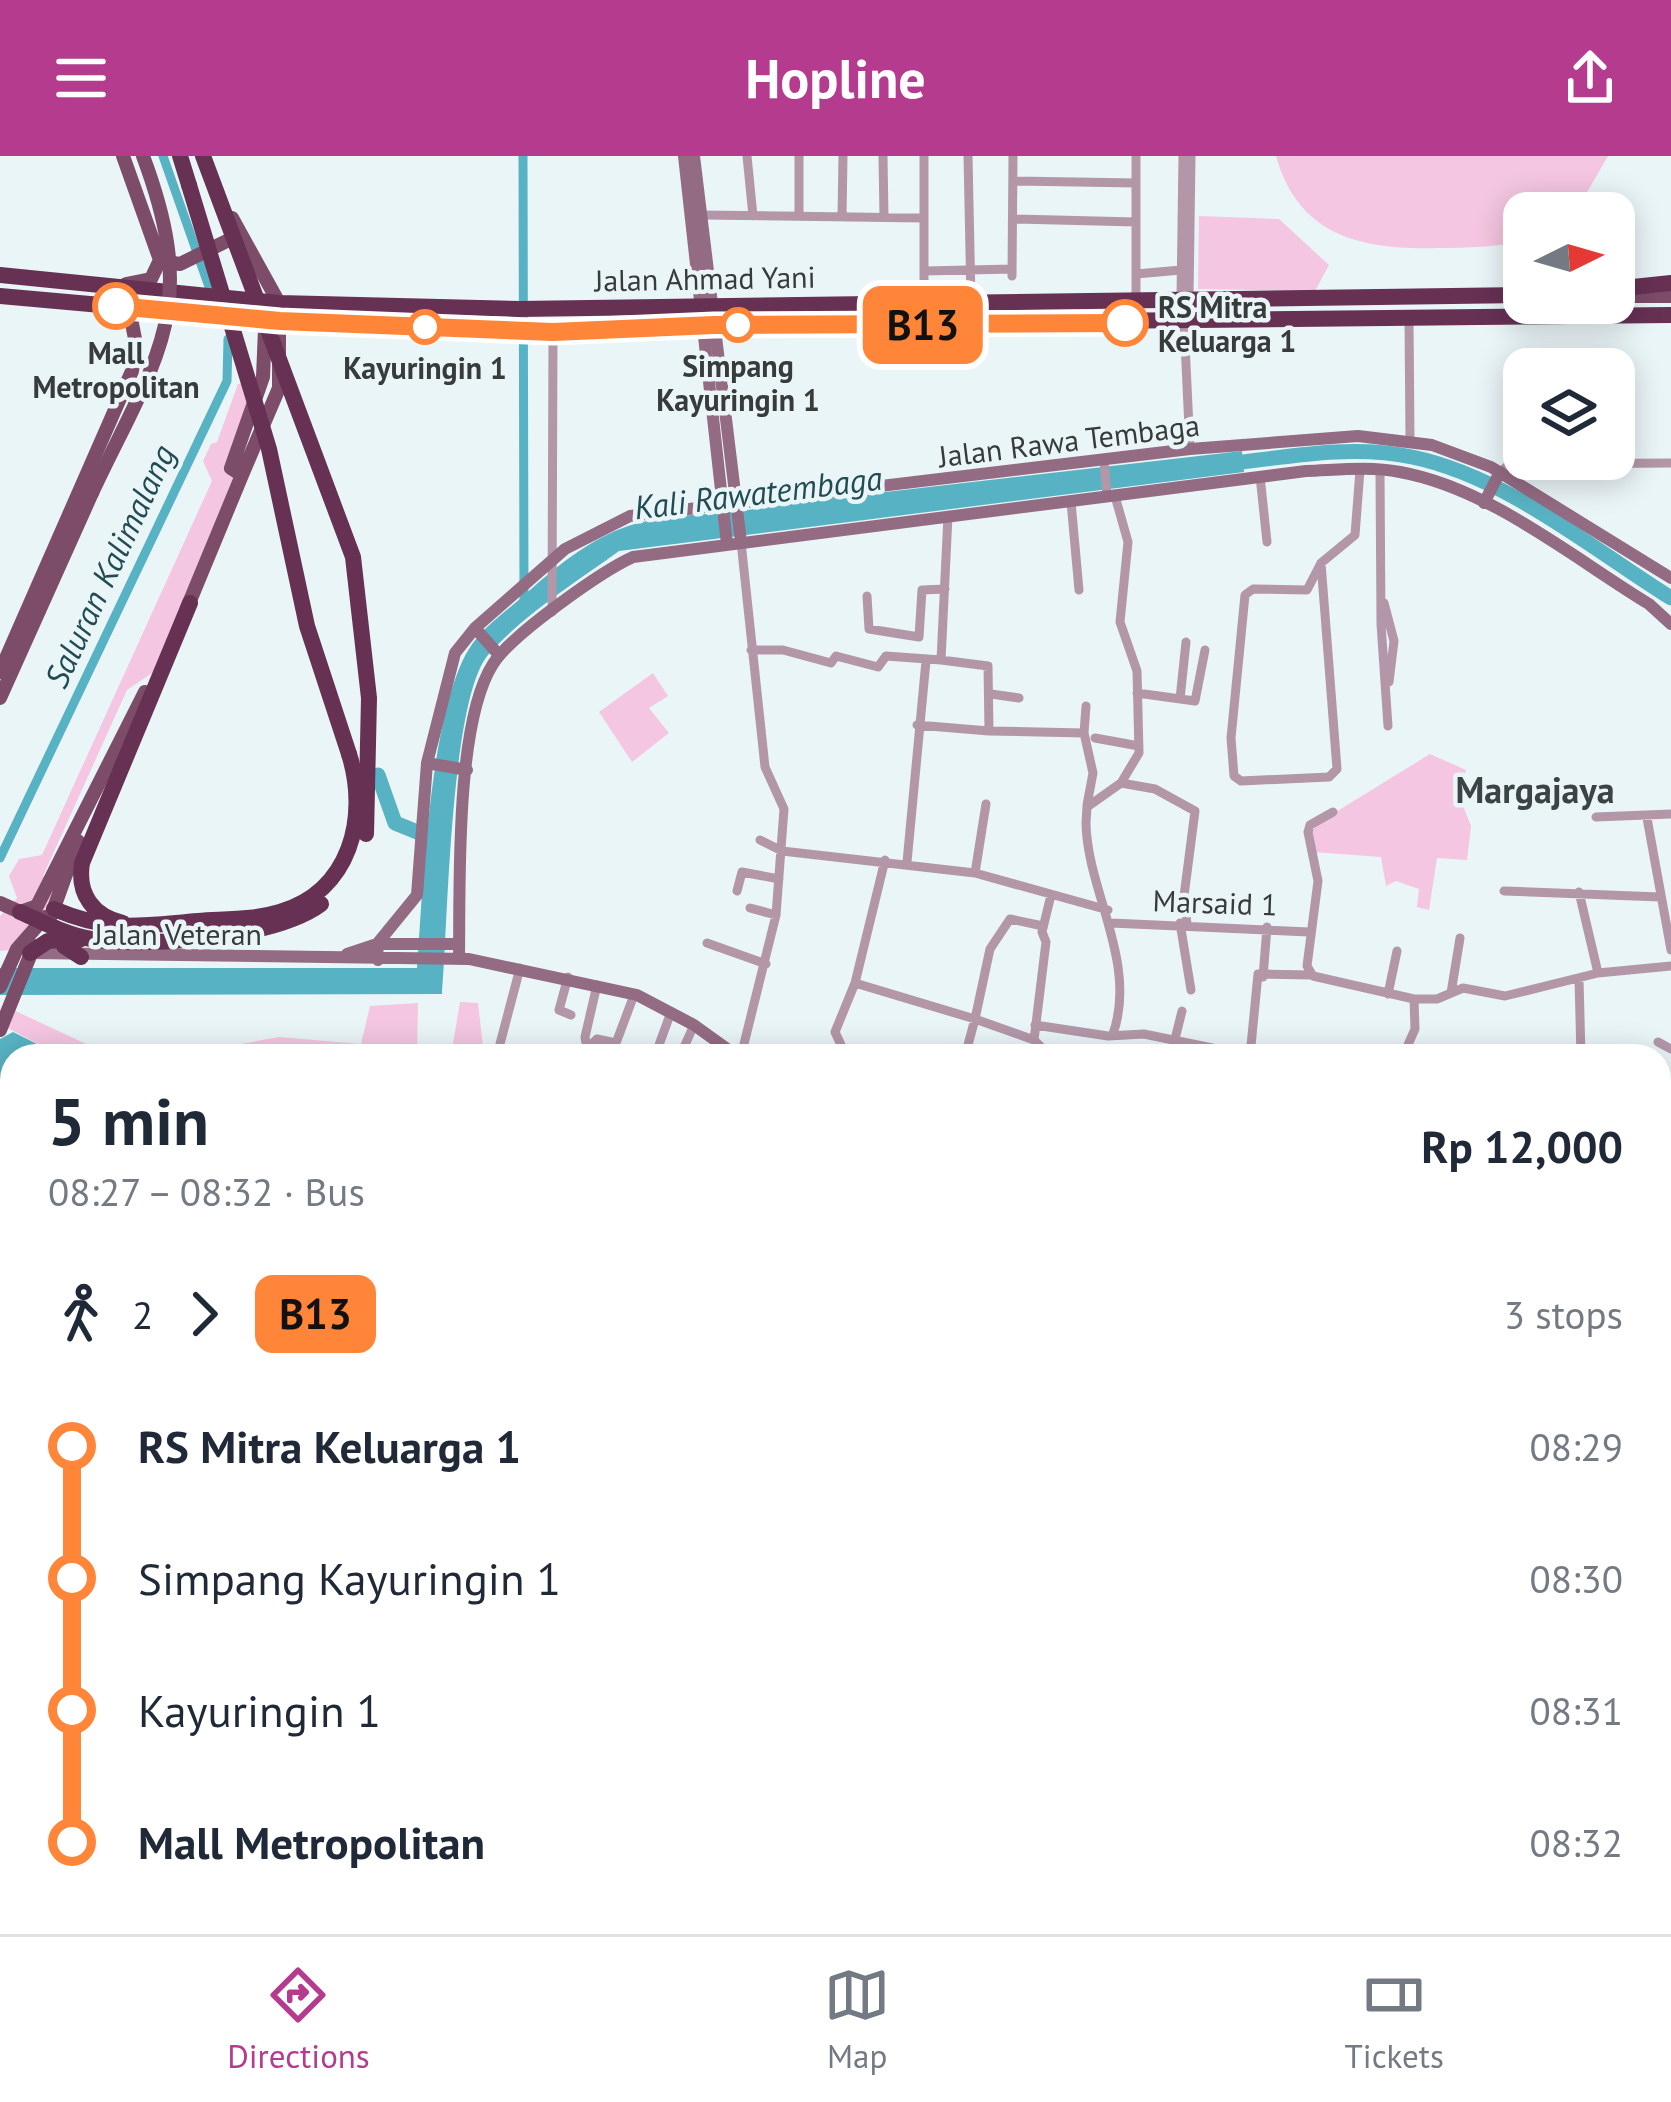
<!DOCTYPE html>
<meta charset="utf-8">
<style>
:root{--surface:#fff;--page:#f2f2f3;--text:#1f2937;--muted:#747a83;--line:#e0e1e3;--accent:#b53b8f}
body{margin:0;font-family:"PT Sans",sans-serif;background:var(--page);color:var(--text);height:100vh;display:flex;flex-direction:column;font-size:45px;white-space:nowrap}
*{box-sizing:border-box;margin:0}
p{font-size:39px;color:var(--muted)}
.icon{flex:none;width:66px;height:66px;fill:none;stroke:currentColor;stroke-width:2;stroke-linecap:round;stroke-linejoin:round}
.map{position:relative;flex:1;overflow:hidden}
.sheet{position:absolute;left:0px;top:888px;width:1671px;height:891px;display:flex;flex-direction:column;background:var(--surface);border-radius:36px 36px 0 0;box-shadow:0 6px 30px #0003}
.sheet>*{flex:none}
.badge{padding:0 24px;border-radius:18px;font-size:42px;line-height:78px}
.needle{width:78px;rotate:85deg}
.tools{position:absolute;left:1503px;top:36px;display:grid;gap:24px}
.tools a{display:grid;place-items:center;width:132px;height:132px;border-radius:24px;background:var(--surface);box-shadow:0 6px 30px #0003;font-size:60px}
.map>.badge{position:absolute;translate:-50% -50%;box-shadow:0 0 0 6px #fff}
.legs{display:flex;align-items:center;gap:18px;height:132px;padding:0 48px;font-size:39px}
.legs p{margin-inline-start:auto}
.summary{display:flex;align-items:center;justify-content:space-between;height:204px;padding:0 48px}
h1{font-size:66px;font-weight:700;line-height:90px}
ul{padding:0 48px;list-style:none}
li{display:flex;align-items:center;gap:42px;height:132px;font-size:45px}
li i{display:grid;place-items:center;width:18px;height:100%;margin:0 15px;background:currentColor}
li i::after{content:'';width:30px;height:30px;margin:-15px;border:9px solid;border-radius:50%;background:var(--surface)}
li p{margin-inline-start:auto}
li:first-child i{background:linear-gradient(#0000 50%,currentColor 0)}
li:last-child i{background:linear-gradient(currentColor 50%,#0000 0)}
header{display:flex;justify-content:space-between;align-items:center;height:156px;padding:0 48px;background:var(--accent);color:#fff;font-size:54px;font-weight:700}
.menu{display:flex;justify-content:space-around;align-items:center;height:168px;border-top:3px solid var(--line);background:var(--surface);font-size:33px;color:var(--muted)}
.menu a{display:grid;justify-items:center;gap:6px}
.menu .selected{color:var(--accent)}
.map>svg:first-child{display:block}
</style>
<header><svg class="icon" aria-label="menu" viewBox="0 0 24 24"><path d="M4 6h16M4 12h16M4 18h16"/></svg>Hopline<svg class="icon" aria-label="share" viewBox="0 0 24 24"><path d="M12 15V3M7 8l5-5 5 5M5 13v7h14v-7"/></svg></header>
<div class="map">
<svg width="1671" height="1778" viewBox="0 0 1671 1778">
<rect width="100%" height="100%" fill="#eaf5f7"/>
<path fill="#f4c6e1" d="M1276,0H1608L1575,57H1524V85C1497,91 1467,92 1439,92C1364,94 1299,82 1276,0Z
M1199,60L1279,63L1329,109L1315,135L1198,133Z
M249,226L256,250L231,312L242,319L155,515L127,534L43,720L50,724L79,683L60,738L40,764L21,758L30,772L17,793L0,795V760L17,742L9,720L19,703L42,699L212,325L203,305L211,288L217,286L238,228Z
M653,517L668,540L649,552L669,577L632,606L599,556Z
M1430,598L1466,614L1458,637L1471,670L1467,704L1437,702L1429,754L1417,751L1419,733L1396,725L1386,730L1381,701L1313,696L1310,678L1318,667Z
M460,846L478,847L484,900H451Z
M418,847L417,900H176L279,881L361,888L370,850Z
M9,852L112,900H61L2,869Z
M3,1324L12,1325V1524L0,1521Z
M1659,1508L1671,1513V1778L1643,1767H1659Z"/>
<path fill="#57b3c3" d="M1242,295L1244,316L619,395C575,427 524,458 488,499C450,544 448,770 442,838L0,839V812H417C423,737 429,539 476,483C491,465 513,450 530,434C556,411 587,386 620,373C668,354 723,362 773,349Z
M13,876L61,900H12V961L0,957V883Z"/>
<g fill="none" stroke-linecap="round" stroke-linejoin="round">
<path stroke="#57b3c3" stroke-width="9" d="M163,0L220,162
M523,0L524,450
M0,702L227,225L228,183"/>
<path stroke="#57b3c3" stroke-width="15" d="M1227,308C1287,301 1351,288 1412,301C1505,320 1591,392 1671,442
M378,619L395,667L432,682"/>
<path stroke="#b397a8" stroke-width="9" d="M747,0L753,60
M883,0L884,61
M924,0V144
M968,0L971,144
M1136,0V143
M1013,25L1136,27
M701,59L923,62
M799,60V0
M842,61L843,0
M1013,63L1136,66
M924,115L1012,113
M1136,118L1181,114
M1012,120L1013,0
M1181,142L1183,0
M1189,142L1191,0
M1409,161L1410,285
M1184,166L1190,293
M1104,304L1107,341
M1380,313L1381,468L1388,570
M1500,316L1510,308L1671,307
M1260,320L1267,386
M1071,346L1079,434
M1321,407L1337,613L1329,621L1241,625L1234,620L1231,582L1245,439L1253,433L1307,434L1321,407L1355,379L1360,314
M867,440L869,473L919,481L922,434L945,433
M1384,447L1394,485L1389,526
M552,456L553,176
M751,494H783L831,507L836,500L878,511L886,500L941,504
M1137,537L1195,545L1205,494
M991,538L1019,542
M1180,543L1186,486
M917,569L989,575L988,510L941,504L948,360
M989,575L1084,577L1093,617L1087,649
M1084,577L1086,550
M1095,582L1139,590
M1121,627L1155,633L1195,655L1184,740L1187,768
M1333,656L1310,669L1308,676L1318,725L1307,810L1313,820L1414,843H1437L1463,832L1505,840L1598,817L1671,810
M1596,661L1671,658
M1647,662L1671,794
M760,684L782,695L975,717L1108,754
M907,706L926,505
M975,717L986,648
M737,735L742,716L779,723
M1504,735L1660,741
M1579,736L1598,817
M750,752L776,759
M1111,767L1309,776
M1180,767L1191,834
M707,787L766,808
M568,821L559,854L571,859
M1263,821L1267,771
M1579,823L1581,900
M855,827L975,863L990,793L1010,763L1043,770
M1451,837L1460,782
M1388,838L1397,795
M1035,869L1108,880L1144,878L1251,900
M1113,878C1138,806 1087,735 1086,667L1087,651L1121,627L1139,597L1137,515L1120,466L1128,386L1115,340
M1175,883L1182,855
M1658,886L1671,893
M500,888L520,812
M587,893L597,883L616,887L634,839
M1043,893L1072,900
M588,900L585,881L597,829
M655,900L671,856
M680,900L694,869
M741,900L776,759L784,653L765,611L741,386
M838,900L841,889L835,876L855,827L885,704
M965,900L975,863L1034,884
M1041,900L1043,893L1034,884L1046,786L1042,776L1051,739
M1250,900L1258,818L1311,819
M1403,900L1415,873L1414,843
M1659,954L1671,959
M0,1019L12,1025
M0,1084L12,1075
M0,1584L3,1564
M0,1605L12,1609
M0,1657L12,1660
M0,1703L12,1707
M1155,1767L1180,1778
M1571,1767L1572,1778
M561,1768L584,1778
M715,1775L756,1767
M9,1778L12,1764
M17,1778L20,1767
M80,1778L83,1767
M617,1778L623,1767
M666,1778L669,1767
M811,1778L812,1774
M846,1778L853,1767
M1089,1778L1111,1767
M1218,1778L1223,1767
M1298,1778L1306,1767
M1339,1778L1349,1767
M1437,1778L1441,1767"/>
<path stroke="#936b83" stroke-width="12" d="M684,0L727,388
M694,0L741,386
M1484,347L1500,316
M475,472L499,499
M427,607L467,614
M30,797L469,803L637,839L694,869L737,900
M347,798L377,788H459
M459,803C460,730 455,567 493,508C511,479 602,415 633,401L1306,315C1337,314 1369,310 1400,316C1489,332 1572,401 1649,448L1671,468
M378,804L377,788L417,739L427,607L455,497L475,472L565,393L630,360L1190,293L1358,280L1432,289L1491,311L1671,422
M1454,1767L1481,1778"/>
<path stroke="#7c4c69" stroke-width="14" d="M123,0L160,104L151,123L126,128
M232,62L279,147V232L242,319
M160,105L180,108L241,78
M1614,140H1671
M187,452L242,319L231,312L263,221L265,173
M0,516L132,215L136,188L129,152
M0,542L92,337
M0,747L20,756
M20,756L37,750L145,536
M51,760L78,685
M0,831L17,793L45,761
M0,874L34,790
M1659,1037L1671,1015
M1659,1089L1671,1094
M1659,1105L1661,1101
M0,1278L12,1280
M707,1767L718,1778
M1017,1778L1026,1767"/>
<path stroke="#673154" stroke-width="16" d="M180,0L189,29
M0,119L279,147L519,153L1524,139
M1614,133L1671,127
M0,140L280,165L553,176L714,169L1671,159
M54,753C111,777 138,770 198,765C225,763 254,764 280,756C350,735 369,662 349,598
M20,756C43,766 66,779 91,783C148,792 275,782 321,748
M123,767C93,760 77,738 82,707L190,447
M30,797L48,785L71,783
M81,801L64,790L81,783"/>
<defs>
<path id="rail" d="M1659,1172L1671,1148
M1659,1221L1671,1199
M1322,1778L1331,1767"/>
</defs>
<use href="#rail" stroke="#4a4f4f" stroke-width="8"/>
<use href="#rail" stroke="#eaf5f7" stroke-width="3" stroke-dasharray="9" stroke-linecap="butt"/>
<path stroke="#7c4c69" stroke-width="14" d="M92,337C157,199 201,155 143,0"/>
<path stroke="#673154" stroke-width="16" d="M203,0L353,401L369,542L366,678
M189,29L269,293L307,470L349,598"/>
</g>
<g fill="none" stroke-linecap="round" stroke-linejoin="round">
<defs>
<path id="line-1" d="M116,150L280,165L553,176L714,169L1125,167"/>
</defs>
<use href="#line-1" stroke="#fff" stroke-width="27"/>
<use href="#line-1" stroke="#ff8638" stroke-width="18"/>
</g>
<g fill="#fff" stroke="#ff8638" stroke-width="6">
<circle cx="116" cy="150" r="21"/>
<circle cx="1125" cy="167" r="21"/>
<circle cx="738" cy="169" r="15"/>
<circle cx="425" cy="171" r="15"/>
</g>
<g text-anchor="middle" dominant-baseline="central" stroke-width="9" stroke-linejoin="round" paint-order="stroke">
<g font-size="30" fill="#373b3b" stroke="#eaf5f7">
<text transform="translate(705 122) rotate(-1)">Jalan Ahmad Yani</text>
<text transform="translate(1069 284) rotate(-7)">Jalan Rawa Tembaga</text>
<text transform="translate(1215 746) rotate(2)">Marsaid 1</text>
<text x="178" y="777">Jalan Veteran</text>
</g>
<g font-size="30" font-weight="bold" fill="#373b3b" stroke="#eaf5f7">
<text x="1158" y="150" text-anchor="start">RS Mitra<tspan x="1158" dy="34">Keluarga 1</tspan></text>
<text x="116" y="196">Mall<tspan x="116" dy="34">Metropolitan</tspan></text>
<text x="738" y="209">Simpang<tspan x="738" dy="34">Kayuringin 1</tspan></text>
<text x="425" y="211">Kayuringin 1</text>
</g>
<g font-size="33" font-style="italic" fill="#224c53" stroke="#eaf5f7">
<text transform="translate(758 336) rotate(-7)">Kali Rawatembaga</text>
<text transform="translate(109 410) rotate(-65)">Saluran Kalimalang</text>
</g>
<g font-size="36" font-weight="bold" fill="#3b4345" stroke="#eaf5f7">
<text x="1535" y="633">Margajaya</text>
</g>
</g>
</svg>
<div class="tools">
<a><svg class="needle" viewBox="-14 -14 28 28"><path d="M0-13l5 13h-10z" fill="#e53935"/><path d="M0 13l5-13h-10z" fill="#747a83"/></svg></a>
<a><svg class="icon" aria-label="layers" viewBox="0 0 24 24"><path d="M12 4l9 5-9 5-9-5zM3 14l9 5 9-5"/></svg></a>
</div>
<b class="badge" style="left:923px;top:169px;background:#ff8638;color:#111">B13</b>
<section class="sheet">
<div class="summary"><div><h1>5 min</h1><p>08:27 – 08:32 · Bus</p></div><b>Rp 12,000</b></div>
<div class="legs"><svg class="icon" aria-label="walk" viewBox="0 0 24 24"><circle cx="13" cy="4" r="2"/><path d="M13 8l-2 6 4 7M11 14l-3 7M7 12l3-4h3l4 4"/></svg>2<svg class="icon" aria-label="forward" viewBox="0 0 24 24"><path d="M9 5l7 7-7 7"/></svg><b class="badge" style="background:#ff8638;color:#111">B13</b><p>3 stops</p></div>
<ul>
<li><i style="color:#ff8638"></i><b>RS Mitra Keluarga 1</b><p>08:29</p></li>
<li><i style="color:#ff8638"></i><span>Simpang Kayuringin 1</span><p>08:30</p></li>
<li><i style="color:#ff8638"></i><span>Kayuringin 1</span><p>08:31</p></li>
<li><i style="color:#ff8638"></i><b>Mall Metropolitan</b><p>08:32</p></li>
</ul>
</section>
</div>
<nav class="menu">
<a class="selected"><svg class="icon" aria-label="directions" viewBox="0 0 24 24"><path d="M12 3l9 9-9 9-9-9zM9 14v-3h6M13 9l2 2-2 2"/></svg>Directions</a>
<a><svg class="icon" aria-label="map" viewBox="0 0 24 24"><path d="M3 6l6-2 6 2 6-2v14l-6 2-6-2-6 2zM9 4v14M15 6v14"/></svg>Map</a>
<a><svg class="icon" aria-label="tickets" viewBox="0 0 24 24"><path d="M3 7h18v10H3zM15 7v10"/></svg>Tickets</a>
</nav>
